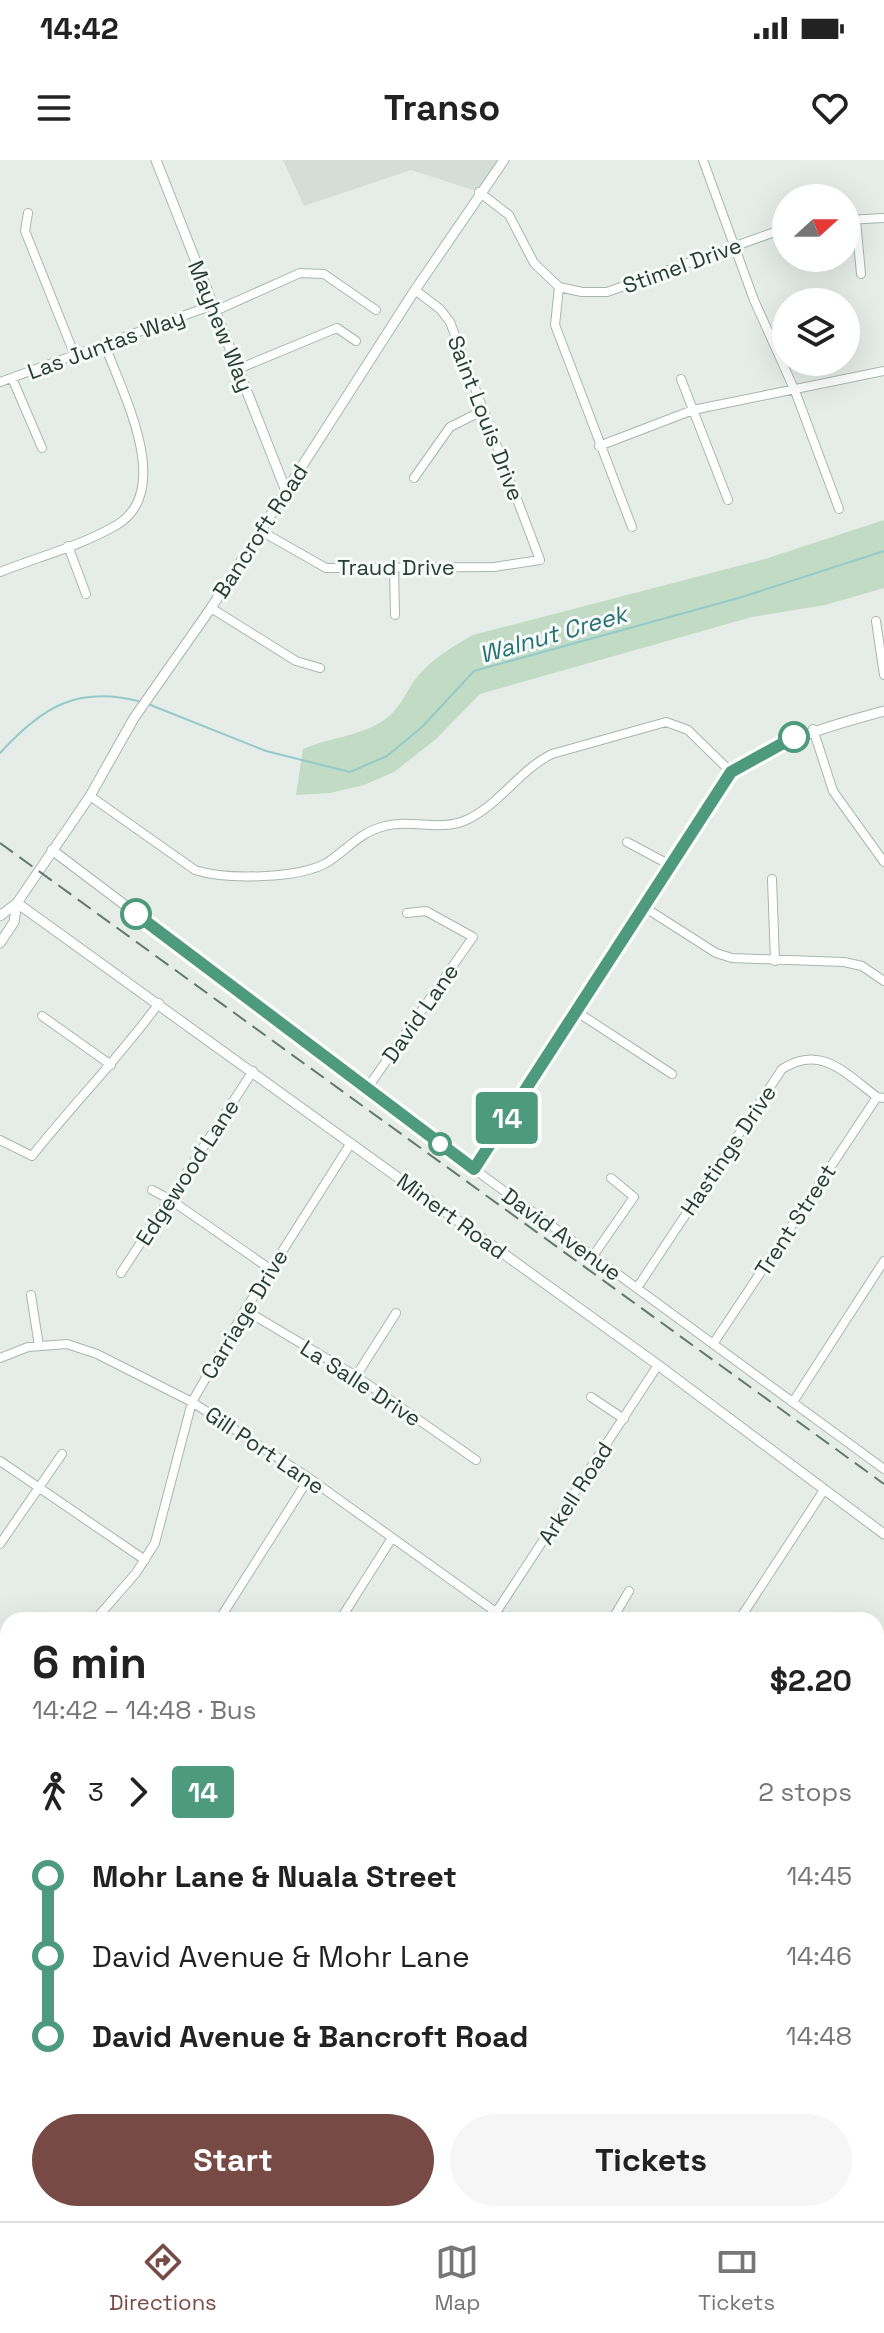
<!DOCTYPE html>
<meta charset="utf-8">
<style>
:root{--surface:#fff;--page:#f6f6f6;--text:#222;--muted:#767676;--line:#e0e0e0;--accent:#784a45}
body{margin:0;font-family:"Space Grotesk",sans-serif;background:var(--page);color:var(--text);height:100vh;display:flex;flex-direction:column;font-size:30px;white-space:nowrap}
*{box-sizing:border-box;margin:0}
p{font-size:26px;color:var(--muted)}
.icon{flex:none;width:44px;height:44px;fill:none;stroke:currentColor;stroke-width:2;stroke-linecap:round;stroke-linejoin:round}
.map{position:relative;flex:1;overflow:hidden}
.side{position:absolute;left:0px;top:1452px;width:884px;height:610px;display:flex;flex-direction:column;background:var(--surface);border-radius:24px 24px 0 0;box-shadow:0 8px 32px #0002}
.side>*{flex:none}
.badge{padding:0 16px;border-radius:6px;font-size:28px;line-height:52px}
.needle{width:52px;rotate:69deg}
.fabs{position:absolute;left:772px;top:24px;display:grid;gap:16px}
.fabs a{display:grid;place-items:center;width:88px;height:88px;border-radius:50%;background:var(--surface);box-shadow:0 8px 32px #0002;font-size:40px}
.map>.badge{position:absolute;translate:-50% -50%;box-shadow:0 0 0 4px #fff}
.legs{display:flex;align-items:center;gap:12px;height:88px;padding:0 32px;font-size:26px}
.legs p{margin-inline-start:auto}
.summary{display:flex;align-items:center;justify-content:space-between;height:136px;padding:0 32px}
h1{font-size:44px;font-weight:600;line-height:60px}
.primary-button{display:flex;gap:16px;margin-top:auto;padding:16px 32px}
.primary-button a{flex:1;height:92px;border-radius:48px;background:var(--accent);color:#fff;font-size:32px;font-weight:600;line-height:92px;text-align:center}
.primary-button a+a{background:var(--page);color:var(--text)}
ul{padding:0 32px;list-style:none}
li{display:flex;align-items:center;gap:28px;height:80px;font-size:30px}
li i{display:grid;place-items:center;width:12px;height:100%;margin:0 10px;background:currentColor}
li i::after{content:'';width:20px;height:20px;margin:-10px;border:6px solid;border-radius:50%;background:var(--surface)}
li p{margin-inline-start:auto}
li:first-child i{background:linear-gradient(#0000 50%,currentColor 0)}
li:last-child i{background:linear-gradient(currentColor 50%,#0000 0)}
.status{display:flex;justify-content:space-between;align-items:center;height:56px;padding:0 40px;background:var(--surface);direction:ltr}
.status svg{height:22px;fill:currentColor}
header{display:flex;justify-content:space-between;align-items:center;height:104px;padding:0 32px;background:var(--surface);font-size:36px;font-weight:600}
.menu{display:flex;justify-content:space-around;align-items:center;height:112px;border-top:2px solid var(--line);background:var(--surface);font-size:22px;color:var(--muted)}
.menu a{display:grid;justify-items:center;gap:4px}
.menu .selected{color:var(--accent)}
.map>svg:first-child{display:block}
</style>
<div class="status"><b>14:42</b><svg viewBox="0 0 49 12"><path d="M0 12V9h3v3zM5 12V6h3v6zM10 12V3h3v9zM15 12V0h3v12zM26 1h20v11H26zM47 4h2v5h-2z"/></svg></div>
<header><svg class="icon" aria-label="menu" viewBox="0 0 24 24"><path d="M4 6h16M4 12h16M4 18h16"/></svg>Transo<svg class="icon" aria-label="heart" viewBox="0 0 24 24"><path d="M12 20l-8-8c-3-5 5-10 8-4 3-6 11-1 8 4z"/></svg></header>
<div class="map">
<svg width="884" height="2061" viewBox="0 0 884 2061">
<rect width="100%" height="100%" fill="#e6ede9"/>
<path fill="#d4ddd8" d="M283,0H504L479,32L411,10L304,46Z
M350,2054H565L575,2061H345Z"/>
<path fill="#c2dbc5" d="M884,360V428L825,445L752,457L480,534L436,579L394,612L364,625L330,633L296,635L303,589C330,577 359,577 384,560C399,550 405,534 414,521C429,500 452,487 473,475L765,399Z"/>
<g fill="none" stroke-linecap="round" stroke-linejoin="round">
<path stroke="#95cacb" stroke-width="2" d="M148,544L266,591L350,612L387,596L422,567L474,511L742,437L884,391
M0,593C43,546 78,525 142,542"/>
<defs>
<path id="minor" d="M703,0L754,140L795,231L839,349
M479,32L509,55L534,103L559,127L582,132H607L786,68
M28,53L25,71L75,196
M846,60L884,58
M856,60L861,114
M559,127L555,165L632,367
M215,151L300,113L324,114L376,150
M238,209L337,168L356,181
M12,218L42,288
M681,219L728,340
M0,222L213,145
M599,286L693,250L884,211
M414,318L450,267L482,251
M261,371L326,408L494,407L540,400L450,162L440,149L415,130
M68,386L86,434
M394,408L395,455
M0,412C38,397 80,386 115,366C176,332 122,233 105,185
M211,448L296,501L320,508
M876,461L884,515
M813,569L833,631L884,702
M90,636L195,710C226,720 300,719 328,702C348,689 360,672 385,666C411,659 439,671 464,661C498,647 519,610 552,594L666,562L688,570L731,612
M627,682L670,705
M772,719L775,801
M644,747L716,793L732,798L844,802L862,806L884,821
M577,852L672,914
M42,856L111,905
M366,930L473,777L426,751L407,753
M0,980L32,996C73,944 120,897 159,843
M474,1009L884,1309
M152,1030L171,1040L270,1109
M593,1096L634,1037L611,1018
M121,1113L253,911
M637,1128L782,909C821,884 845,913 877,937L884,938
M31,1135L39,1186
M245,1150L356,1216L476,1300
M713,1184L877,937
M0,1198L28,1187L67,1184L97,1194L192,1242L309,1318L507,1460
M356,1216L396,1153
M591,1237L624,1259
M793,1242L884,1101
M0,1301L145,1400
M0,1384L62,1294
M95,1460L136,1413L155,1383L192,1242L245,1150L351,983
M219,1460L309,1318
M340,1460L392,1378
M491,1460L658,1205
M612,1460L629,1431
M739,1460L824,1330
M876,1498L884,1485
M876,1529L884,1535
M0,1594L8,1582
M876,1596L884,1591
M876,1702L884,1698
M0,1759L8,1762
M876,1820H884
M0,1838L8,1817
M876,1930L884,1936
M876,1995L884,1983
M0,2039L8,2027
M126,2061L131,2054
M273,2061L277,2054
M833,2061L838,2054"/>
<path id="tertiary" d="M156,0L286,331
M52,690L474,1009L731,612C780,580 828,566 884,551
M17,743L658,1205L884,1374
M0,756L17,743L90,636L134,558L211,448L415,130L504,0
M0,783L14,762L17,743"/>
<path id="secondary" d="M0,1640L8,1645
M0,1662L8,1667
M565,2054L575,2061
M593,2054L602,2061"/>
</defs>
<use href="#minor" stroke="#a9b5af" stroke-width="10"/>
<use href="#tertiary" stroke="#a9b5af" stroke-width="11"/>
<use href="#secondary" stroke="#a2b5ac" stroke-width="13"/>
<use href="#minor" stroke="#fff" stroke-width="8"/>
<use href="#tertiary" stroke="#fff" stroke-width="9"/>
<use href="#secondary" stroke="#fff" stroke-width="11"/>
<path stroke="#62786f" stroke-width="2" stroke-dasharray="16 8" stroke-linecap="butt" d="M0,683L884,1324"/>
</g>
<g fill="none" stroke-linecap="round" stroke-linejoin="round">
<defs>
<path id="line-1" d="M136,754L474,1009L731,612L794,577"/>
</defs>
<use href="#line-1" stroke="#fff" stroke-width="18"/>
<use href="#line-1" stroke="#4e9a7f" stroke-width="12"/>
</g>
<g fill="#fff" stroke="#4e9a7f" stroke-width="4">
<circle cx="794" cy="577" r="14"/>
<circle cx="136" cy="754" r="14"/>
<circle cx="440" cy="984" r="10"/>
</g>
<g text-anchor="middle" dominant-baseline="central" stroke-width="6" stroke-linejoin="round" paint-order="stroke">
<g font-size="22" fill="#273d34" stroke="#f6faf8">
<text transform="translate(682 105) rotate(-20)">Stimel Drive</text>
<text transform="translate(221 166) rotate(68)">Mayhew Way</text>
<text transform="translate(106 184) rotate(-20)">Las Juntas Way</text>
<text transform="translate(486 258) rotate(69)">Saint Louis Drive</text>
<text transform="translate(260 371) rotate(-57)">Bancroft Road</text>
<text x="396" y="407">Traud Drive</text>
<text transform="translate(420 853) rotate(-55)">David Lane</text>
<text transform="translate(728 990) rotate(-56)">Hastings Drive</text>
<text transform="translate(187 1012) rotate(-57)">Edgewood Lane</text>
<text transform="translate(452 1056) rotate(36)">Minert Road</text>
<text transform="translate(795 1060) rotate(-57)">Trent Street</text>
<text transform="translate(562 1074) rotate(36)">David Avenue</text>
<text transform="translate(244 1154) rotate(-59)">Carriage Drive</text>
<text transform="translate(361 1223) rotate(33)">La Salle Drive</text>
<text transform="translate(265 1290) rotate(34)">Gill Port Lane</text>
<text transform="translate(575 1333) rotate(-57)">Arkell Road</text>
</g>
<g font-size="24" font-style="italic" fill="#277173" stroke="#f6faf8">
<text transform="translate(553 474) rotate(-16)">Walnut Creek</text>
</g>
</g>
</svg>
<div class="fabs">
<a><svg class="needle" viewBox="-14 -14 28 28"><path d="M0-13l5 13h-10z" fill="#e53935"/><path d="M0 13l5-13h-10z" fill="#767676"/></svg></a>
<a><svg class="icon" aria-label="layers" viewBox="0 0 24 24"><path d="M12 4l9 5-9 5-9-5zM3 14l9 5 9-5"/></svg></a>
</div>
<b class="badge" style="left:507px;top:958px;background:#4e9a7f;color:#fff">14</b>
<section class="side">
<div class="summary"><div><h1>6 min</h1><p>14:42 – 14:48 · Bus</p></div><b>$2.20</b></div>
<div class="legs"><svg class="icon" aria-label="walk" viewBox="0 0 24 24"><circle cx="13" cy="4" r="2"/><path d="M13 8l-2 6 4 7M11 14l-3 7M7 12l3-4h3l4 4"/></svg>3<svg class="icon" aria-label="forward" viewBox="0 0 24 24"><path d="M9 5l7 7-7 7"/></svg><b class="badge" style="background:#4e9a7f;color:#fff">14</b><p>2 stops</p></div>
<ul>
<li><i style="color:#4e9a7f"></i><b>Mohr Lane &amp; Nuala Street</b><p>14:45</p></li>
<li><i style="color:#4e9a7f"></i><span>David Avenue &amp; Mohr Lane</span><p>14:46</p></li>
<li><i style="color:#4e9a7f"></i><b>David Avenue &amp; Bancroft Road</b><p>14:48</p></li>
</ul>
<div class="primary-button"><a>Start</a><a>Tickets</a></div>
</section>
</div>
<nav class="menu">
<a class="selected"><svg class="icon" aria-label="directions" viewBox="0 0 24 24"><path d="M12 3l9 9-9 9-9-9zM9 14v-3h6M13 9l2 2-2 2"/></svg>Directions</a>
<a><svg class="icon" aria-label="map" viewBox="0 0 24 24"><path d="M3 6l6-2 6 2 6-2v14l-6 2-6-2-6 2zM9 4v14M15 6v14"/></svg>Map</a>
<a><svg class="icon" aria-label="tickets" viewBox="0 0 24 24"><path d="M3 7h18v10H3zM15 7v10"/></svg>Tickets</a>
</nav>
